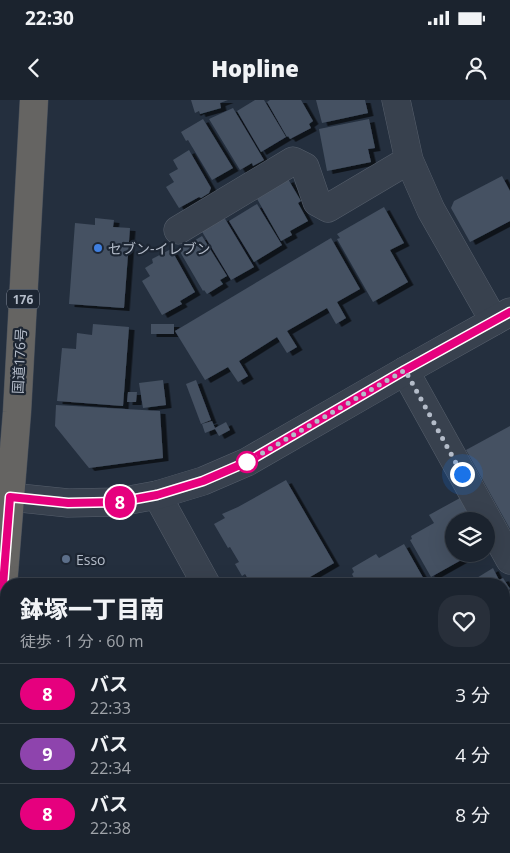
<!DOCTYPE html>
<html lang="ja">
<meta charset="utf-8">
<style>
:root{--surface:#1b232e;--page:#282f3a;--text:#f1f3f6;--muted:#a0a4aa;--line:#39404a}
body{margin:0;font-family:"Open Sans","Noto Sans JP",sans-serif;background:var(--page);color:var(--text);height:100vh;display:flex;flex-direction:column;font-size:19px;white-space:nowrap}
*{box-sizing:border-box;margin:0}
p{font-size:16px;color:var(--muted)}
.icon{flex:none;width:28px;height:28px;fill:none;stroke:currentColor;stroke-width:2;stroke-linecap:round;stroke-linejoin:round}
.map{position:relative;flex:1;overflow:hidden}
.sheet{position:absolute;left:0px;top:478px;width:510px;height:276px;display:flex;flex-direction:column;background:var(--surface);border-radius:20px 20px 0 0;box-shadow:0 5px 20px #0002,0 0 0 1px var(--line)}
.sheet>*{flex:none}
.badge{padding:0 10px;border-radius:16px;font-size:18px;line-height:32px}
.tools{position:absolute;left:445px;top:412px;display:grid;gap:10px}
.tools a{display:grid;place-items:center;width:50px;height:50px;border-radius:50%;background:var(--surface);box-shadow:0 5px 20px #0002,0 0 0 1px var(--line);font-size:25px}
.you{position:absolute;width:25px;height:25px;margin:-12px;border:4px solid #fff;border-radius:50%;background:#1a73e8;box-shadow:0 0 0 8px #1a73e833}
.map>.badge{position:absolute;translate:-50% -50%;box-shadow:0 0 0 2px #fff}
.round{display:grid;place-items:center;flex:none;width:52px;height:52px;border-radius:20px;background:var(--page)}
.headline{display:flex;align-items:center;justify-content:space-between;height:85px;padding:0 20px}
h1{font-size:24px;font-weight:800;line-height:38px}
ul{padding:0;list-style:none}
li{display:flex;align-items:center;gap:15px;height:60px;padding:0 20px;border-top:1px solid var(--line)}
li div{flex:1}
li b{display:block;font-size:19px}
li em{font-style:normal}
li .badge{min-width:55px;font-weight:700;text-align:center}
.status{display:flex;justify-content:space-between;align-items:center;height:35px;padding:0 25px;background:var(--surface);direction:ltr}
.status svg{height:14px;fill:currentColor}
header{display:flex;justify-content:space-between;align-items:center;height:65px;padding:0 20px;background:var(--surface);font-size:22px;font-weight:800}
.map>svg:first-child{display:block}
</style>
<div class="status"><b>22:30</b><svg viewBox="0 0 49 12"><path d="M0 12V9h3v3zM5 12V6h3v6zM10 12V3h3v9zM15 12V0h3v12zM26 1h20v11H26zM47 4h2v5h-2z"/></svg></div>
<header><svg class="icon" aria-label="back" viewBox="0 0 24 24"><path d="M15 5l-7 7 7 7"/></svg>Hopline<svg class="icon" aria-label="person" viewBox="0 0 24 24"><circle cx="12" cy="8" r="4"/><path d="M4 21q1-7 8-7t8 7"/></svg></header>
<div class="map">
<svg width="510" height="753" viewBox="0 0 510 753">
<defs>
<filter id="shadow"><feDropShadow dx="5.5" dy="3" stdDeviation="0" flood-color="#0009"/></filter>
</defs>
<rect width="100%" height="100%" fill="#242f3e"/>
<path fill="#455162" filter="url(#shadow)" d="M191,0H228L220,3L221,8L200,14L199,11L195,13Z
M255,0H264L286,37L261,52L237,11Z
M270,0H301L313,21L309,24L311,28L290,39L288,36L287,37L267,2Z
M316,0H365L368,13L322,23Z
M233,8L264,60L253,66L252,63L240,70L209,19Z
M203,19L233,68L212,80L188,40L186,41L181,32Z
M369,19L375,48L368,49L371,62L327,71L319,29Z
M189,50L211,88L209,93L201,98L199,97L179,108L166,87L174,82L169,74L178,69L173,60Z
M502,76L510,91V121L470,142L451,108L454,101Z
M288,79L301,101L298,103L308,121L290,131L292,135L281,141L256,97Z
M257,104L282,145L254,162L229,121Z
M384,107L404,143L390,150L408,182L373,202L337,139L340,138L337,134Z
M224,117L254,167L231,180L201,130Z
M95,118L114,120L113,127L130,128L124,208L69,204L75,123L95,125Z
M202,136L227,176L220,180L223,184L207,194L204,190L203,191L179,150Z
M331,138L360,189L337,202L346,218L336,224L327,208L287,231L297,247L287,253L277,237L239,261L248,276L238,282L228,267L205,280L175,231Z
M171,149L195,192L180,201L182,204L162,215L142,181L150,176L145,168L153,163L152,159Z
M93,224L129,227L123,306L57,301L62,248L76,249L77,233L92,235Z
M151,224H174V234H151Z
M163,280L166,305L143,308L139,283Z
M196,280L211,320L201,324L186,284Z
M128,292H137L136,302H127Z
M56,305L160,311L163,358L89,368L55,326Z
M212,321L215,328L226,322L230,330L219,336L215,329L205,333L202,324Z
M510,326V429L466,350Z
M286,380L334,463L298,484H251L245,474L242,476L235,464L239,462L230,447L228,448L214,424L225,418L222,414L238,407Z
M460,398L470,417L467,418L469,421H454V454H472L431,477L410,440L412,439L411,436L434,423L429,415Z
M404,444L425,481L420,484H357L352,474L354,472L352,468L376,454L379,458Z
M493,468L499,480L503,478L510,489L504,493V484H467Z
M504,542L510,554V612L504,616Z
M510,650V717L504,705V653Z
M17,748H30L33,750L17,753Z
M52,748H85L88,752L38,753Z
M91,748H132L135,753H94Z
M142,748H171L174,753H145Z
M199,748H228L231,753H202Z
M260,748H327L330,753H263Z
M401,748H468L471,753H404Z"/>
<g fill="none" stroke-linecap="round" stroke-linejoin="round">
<defs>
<path id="minor" d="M396,0L409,60L431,110L494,221
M178,130L293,61L305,67L317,102L328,108L409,60
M405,271L510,460
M157,395L206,484
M352,748L355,753"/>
<path id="tertiary" d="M0,396L68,403L119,402L157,395L203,381L247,362L405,271L510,212"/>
<path id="trunk" d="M0,523L17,312L34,0"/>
</defs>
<use href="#minor" stroke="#565f6c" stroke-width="29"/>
<use href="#tertiary" stroke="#565f6c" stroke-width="29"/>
<use href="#trunk" stroke="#434c59" stroke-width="29"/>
<use href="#minor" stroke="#38414e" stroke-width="28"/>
<use href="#tertiary" stroke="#38414e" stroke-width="28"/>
<use href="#trunk" stroke="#656462" stroke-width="28"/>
</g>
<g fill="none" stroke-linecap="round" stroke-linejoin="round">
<defs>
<path id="line" d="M0,523L10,397L68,403L119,402L157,395L203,381L247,362L405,270L510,212"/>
</defs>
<use href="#line" stroke="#fff" stroke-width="11"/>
<use href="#line" stroke="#e6007e" stroke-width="8"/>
<path stroke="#b4bcc9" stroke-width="5" stroke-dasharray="0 9" d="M247,362L405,270L462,374"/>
</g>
<circle fill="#3f7fe0" stroke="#1d2633" stroke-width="2" cx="98" cy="148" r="5"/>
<circle fill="#fff" stroke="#e6007e" stroke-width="2.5" cx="247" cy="362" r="10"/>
<circle fill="#5c6f8a" stroke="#1d2633" stroke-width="2" cx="66" cy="459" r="5"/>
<g text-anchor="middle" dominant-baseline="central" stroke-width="4.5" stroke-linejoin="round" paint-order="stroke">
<rect fill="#1d2633" stroke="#878f9c" stroke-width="1" x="7" y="189.5" width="32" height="19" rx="4"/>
<g font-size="12" font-weight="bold" fill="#b4bcc9">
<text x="23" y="199">176</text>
</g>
<g font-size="14" fill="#b4bcc9" stroke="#1d2633" text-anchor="start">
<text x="108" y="148">セブン-イレブン</text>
<text x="76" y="459">Esso</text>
</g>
<g font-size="14" fill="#b4bcc9" stroke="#1d2633">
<text transform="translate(19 261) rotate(-87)">国道176号</text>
</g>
</g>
</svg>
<div class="tools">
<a><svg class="icon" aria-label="layers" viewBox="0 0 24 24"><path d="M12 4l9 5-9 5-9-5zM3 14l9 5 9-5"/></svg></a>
</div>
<div class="you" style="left:462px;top:374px"></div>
<b class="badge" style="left:120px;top:402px;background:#e6007e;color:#fff">8</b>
<section class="sheet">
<div class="headline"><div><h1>鉢塚一丁目南</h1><p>徒歩 · 1 分 · 60 m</p></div><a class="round"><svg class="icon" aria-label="heart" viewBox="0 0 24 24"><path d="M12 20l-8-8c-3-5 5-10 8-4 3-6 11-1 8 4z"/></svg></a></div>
<ul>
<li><span class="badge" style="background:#e6007e;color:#fff">8</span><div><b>バス</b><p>22:33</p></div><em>3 分</em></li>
<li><span class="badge" style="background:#8e44ad;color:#fff">9</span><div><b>バス</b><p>22:34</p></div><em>4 分</em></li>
<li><span class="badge" style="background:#e6007e;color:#fff">8</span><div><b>バス</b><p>22:38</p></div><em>8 分</em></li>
</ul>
</section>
</div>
